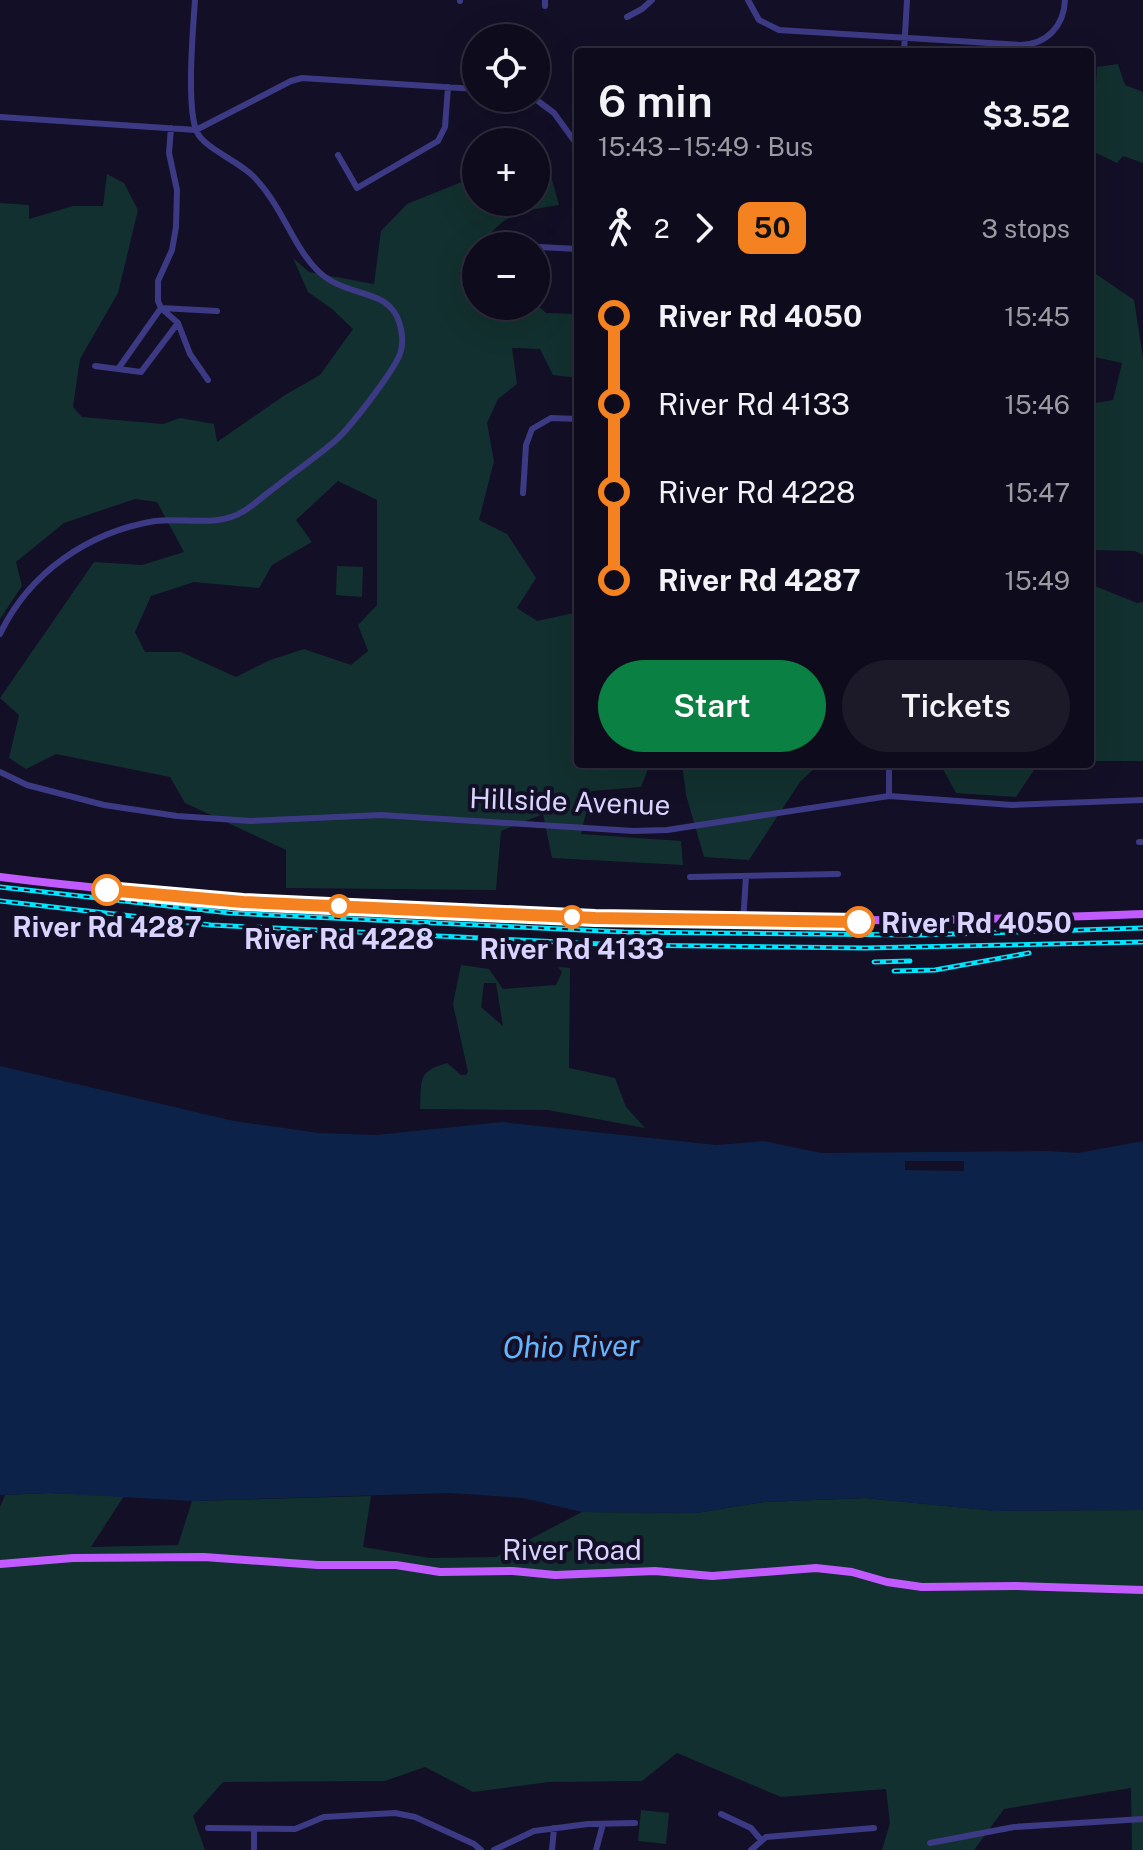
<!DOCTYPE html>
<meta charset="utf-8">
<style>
:root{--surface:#0e0b1c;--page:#1c1929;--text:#f1f3f6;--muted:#9b9ba3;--line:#2e2b3b;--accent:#0b8043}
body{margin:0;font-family:"Public Sans",sans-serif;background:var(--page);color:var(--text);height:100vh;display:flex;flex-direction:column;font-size:30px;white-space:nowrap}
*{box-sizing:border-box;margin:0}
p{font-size:26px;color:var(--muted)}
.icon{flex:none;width:44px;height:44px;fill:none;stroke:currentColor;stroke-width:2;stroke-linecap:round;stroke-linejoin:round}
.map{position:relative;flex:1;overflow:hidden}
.drawer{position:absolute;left:574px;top:48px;width:520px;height:720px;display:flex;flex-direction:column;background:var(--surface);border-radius:8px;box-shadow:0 8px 32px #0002,0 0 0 2px var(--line)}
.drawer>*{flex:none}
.badge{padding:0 16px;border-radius:12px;font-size:28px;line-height:52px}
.fabs{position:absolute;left:462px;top:24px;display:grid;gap:16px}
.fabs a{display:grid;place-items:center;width:88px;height:88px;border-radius:50%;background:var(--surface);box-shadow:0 8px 32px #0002,0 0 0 2px var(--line);font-size:40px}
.map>.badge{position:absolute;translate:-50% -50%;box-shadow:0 0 0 4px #fff}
.legs{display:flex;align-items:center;gap:12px;height:88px;padding:0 24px;font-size:26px}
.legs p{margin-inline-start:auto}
.headline{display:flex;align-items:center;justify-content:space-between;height:136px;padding:0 24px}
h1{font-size:44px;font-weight:600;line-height:60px}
.primary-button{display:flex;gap:16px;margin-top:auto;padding:16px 24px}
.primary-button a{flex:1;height:92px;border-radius:48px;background:var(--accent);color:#fff;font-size:32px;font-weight:600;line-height:92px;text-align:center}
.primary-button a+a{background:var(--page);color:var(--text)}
ul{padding:0 24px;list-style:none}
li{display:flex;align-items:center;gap:28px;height:88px;font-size:30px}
li i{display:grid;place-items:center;width:12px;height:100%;margin:0 10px;background:currentColor}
li i::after{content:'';width:20px;height:20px;margin:-10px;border:6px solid;border-radius:50%;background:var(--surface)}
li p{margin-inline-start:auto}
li:first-child i{background:linear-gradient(#0000 50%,currentColor 0)}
li:last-child i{background:linear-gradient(currentColor 50%,#0000 0)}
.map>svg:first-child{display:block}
</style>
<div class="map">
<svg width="1143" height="1850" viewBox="0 0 1143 1850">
<rect width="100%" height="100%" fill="#130f26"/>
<path fill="#12302f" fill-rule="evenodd" d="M1118,64L1125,85L1143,92V163L1123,156L1117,163L1092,151L1097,67Z
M536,159L549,169L559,205C517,212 507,212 480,246H476V252L459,274L476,286V306H536V304L546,313L578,314V378L553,375L540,349L512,348L517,384L498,399L487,423L494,461L479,520L507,534L536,578L517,608L537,621L578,612V764H650L641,787L591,791L581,834L681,841L683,865L552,858L543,814L501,831L496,890L286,888V850L185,803L170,777L56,754L26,769L9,758L19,715L0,698L94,562L142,565L184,552L157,502L135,499L64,523L16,562L22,586L0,619V203L29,205V219L73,206H103L107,174L124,183L138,210L118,293L80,359L73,407L82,417L163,424L180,418L214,424L217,442L285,395L320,375L353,329L332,309L308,292L293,258L309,272L374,284L381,231L407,204L469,179L476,167V202H536ZM338,481L377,500V605L358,625L368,651L351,665L304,649L270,660L236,677L181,652H145L135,632L151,596L194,582L259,588L272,565L312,542L296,520Z
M1090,270L1134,300L1143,358V555L1135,551L1090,550V404L1113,400L1122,363L1090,356Z
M337,566L363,567L362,597L336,595Z
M1090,584L1137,603L1143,602V761H1090Z
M682,764H819L800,782L749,860L704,857L686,795Z
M944,764H1038L1016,797L956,793L944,771Z
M461,965L489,969L503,989L556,985L562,972L558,967L570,968L569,1068L615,1078L626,1107L645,1128L548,1110L420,1109C422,1080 416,1072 447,1063L461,1075H466L468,1072L453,1004ZM484,983H496L503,1026L481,1007Z
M50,1493L124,1496L91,1547L178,1545L192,1501L371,1496L363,1547L430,1558L496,1557L582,1512L696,1513L764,1502L865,1498L997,1511L1143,1510V1850H1132L1131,1788L1004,1809L974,1850H882L890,1823L886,1789L781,1797L677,1753L642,1781L549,1782L473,1792L425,1767L385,1781L223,1782L193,1816L205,1850H0V1507L5,1495Z
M641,1810L669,1813L666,1844L638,1841Z"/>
<path fill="#0c2248" d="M0,1066L234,1121L319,1133L376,1135L502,1122L716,1145L764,1141L821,1153L1049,1151L1078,1153L1143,1141V1510L996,1511L865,1498L764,1502L696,1513L582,1512L523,1498L449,1493L192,1501L50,1493L0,1495Z"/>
<path fill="#130f26" d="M905,1161H964V1171L905,1170Z"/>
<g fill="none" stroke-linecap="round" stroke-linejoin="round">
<path stroke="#3d3a85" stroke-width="6" d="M460,0V1
M748,0L759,20L779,30L1021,45C1047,44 1064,26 1065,0
M545,6V0
M627,17L642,9L652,0
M904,52L907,0
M534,98L554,113L578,146
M0,117L196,130L291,81L302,78L476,89
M171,128L169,153L177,190L176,227L172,250L158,281V301L161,308L178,323L190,354L208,380
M338,155L357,188L438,141L445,127L448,87
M539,247L578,249
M178,323L141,372L118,369L161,308L217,311
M95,366L118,369
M523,493L526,445L532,429L551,418L578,419
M0,634C29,573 88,532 155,521C184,517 217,528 244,511C254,505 263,496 273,489C293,473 315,458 335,441C350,428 393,372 400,354C405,341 401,318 391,308C375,290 340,294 317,270C292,245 282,205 253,176C238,161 204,148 197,132C186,108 193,29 195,0
M0,772L27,785L104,805L177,816L251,821L381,815L633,831L667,830L889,796L1012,805L1143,800
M889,796V764
M1139,842H1143
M690,877L838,874
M743,922L746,877
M721,1814L751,1828L761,1840
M208,1828L295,1829L324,1817L395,1813L415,1817L474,1844L481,1850
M930,1843L1014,1827L1143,1819
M254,1850V1829
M494,1850L534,1831L588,1824L635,1823
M552,1850L554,1828
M596,1850L603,1824
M751,1850L766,1837L874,1828"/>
<path stroke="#c25bff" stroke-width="8" d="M0,877C143,895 285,904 429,910C668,922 904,924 1143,914
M0,1564L73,1558L204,1557L318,1565H396L440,1572L513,1571L555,1575L655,1571L712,1576L816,1568L852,1572L887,1582L922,1587L1016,1586L1143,1590"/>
<defs>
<path id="rail" d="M0,887L230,913L624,932L918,935L1143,928
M0,901L211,925L623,945L865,948L1143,942
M874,962L910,961
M894,971L935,970L1029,953"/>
</defs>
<use href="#rail" stroke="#00e5ff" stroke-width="5"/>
<use href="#rail" stroke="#130f26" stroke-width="2" stroke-dasharray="6" stroke-linecap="butt"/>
</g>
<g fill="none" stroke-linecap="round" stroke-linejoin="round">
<defs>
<path id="line-1" d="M107,890L243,902L595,918L859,922"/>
</defs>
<use href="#line-1" stroke="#fff" stroke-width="18"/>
<use href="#line-1" stroke="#f58220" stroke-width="12"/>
</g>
<g fill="#fff" stroke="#f58220" stroke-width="4">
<circle cx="107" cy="890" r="14"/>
<circle cx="339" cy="906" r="10"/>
<circle cx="572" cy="917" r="10"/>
<circle cx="859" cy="922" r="14"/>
</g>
<g text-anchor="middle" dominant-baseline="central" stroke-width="8" stroke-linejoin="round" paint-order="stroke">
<g font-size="28" fill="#d9d4ff" stroke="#130f26">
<text transform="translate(570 801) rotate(2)">Hillside Avenue</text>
<text x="572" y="1549">River Road</text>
</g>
<g font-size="28" font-weight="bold" fill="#d9d4ff" stroke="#130f26">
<text x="881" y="922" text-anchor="start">River Rd 4050</text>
<text x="107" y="926">River Rd 4287</text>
<text x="339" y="938">River Rd 4228</text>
<text x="572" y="948">River Rd 4133</text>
</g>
<g font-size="30" font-style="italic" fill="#62b6ff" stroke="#130f26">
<text transform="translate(571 1346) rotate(-1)">Ohio River</text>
</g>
</g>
</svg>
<div class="fabs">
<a><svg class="icon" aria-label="locate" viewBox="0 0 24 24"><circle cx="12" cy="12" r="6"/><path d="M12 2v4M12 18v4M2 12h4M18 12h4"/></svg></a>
<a>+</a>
<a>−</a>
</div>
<section class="drawer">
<div class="headline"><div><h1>6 min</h1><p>15:43 – 15:49 · Bus</p></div><b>$3.52</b></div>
<div class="legs"><svg class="icon" aria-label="walk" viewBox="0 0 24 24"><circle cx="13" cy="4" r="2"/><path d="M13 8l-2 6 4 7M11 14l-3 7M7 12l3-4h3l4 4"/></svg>2<svg class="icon" aria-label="forward" viewBox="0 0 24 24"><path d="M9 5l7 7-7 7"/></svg><b class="badge" style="background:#f58220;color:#111">50</b><p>3 stops</p></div>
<ul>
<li><i style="color:#f58220"></i><b>River Rd 4050</b><p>15:45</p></li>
<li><i style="color:#f58220"></i><span>River Rd 4133</span><p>15:46</p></li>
<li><i style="color:#f58220"></i><span>River Rd 4228</span><p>15:47</p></li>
<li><i style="color:#f58220"></i><b>River Rd 4287</b><p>15:49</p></li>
</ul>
<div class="primary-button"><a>Start</a><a>Tickets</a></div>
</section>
</div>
